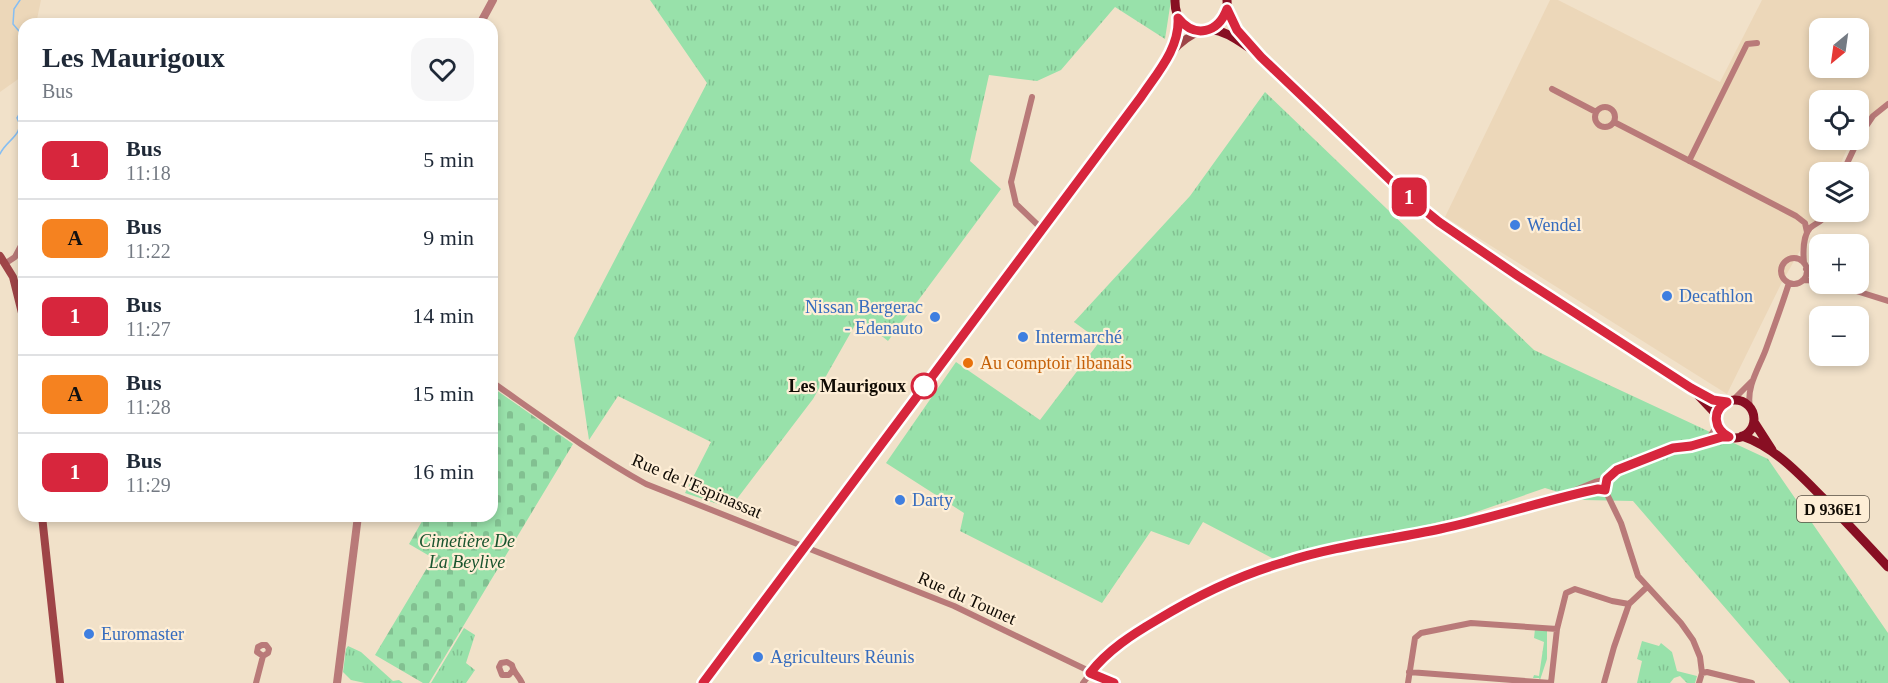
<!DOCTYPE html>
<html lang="fr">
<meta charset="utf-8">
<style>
:root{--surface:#fff;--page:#f6f6f7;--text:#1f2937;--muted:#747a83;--line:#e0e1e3}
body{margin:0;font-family:Georgia,serif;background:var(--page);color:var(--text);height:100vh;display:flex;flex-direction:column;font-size:22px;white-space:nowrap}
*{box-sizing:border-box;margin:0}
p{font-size:20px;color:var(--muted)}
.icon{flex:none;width:33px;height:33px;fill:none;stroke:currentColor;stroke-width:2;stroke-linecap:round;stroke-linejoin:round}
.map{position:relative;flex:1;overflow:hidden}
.details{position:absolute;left:18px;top:18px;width:480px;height:504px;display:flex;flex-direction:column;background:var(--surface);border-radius:18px;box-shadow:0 3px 9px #0003}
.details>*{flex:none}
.badge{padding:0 12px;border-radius:9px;font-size:21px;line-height:39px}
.needle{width:39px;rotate:209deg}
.controls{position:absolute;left:1809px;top:18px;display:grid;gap:12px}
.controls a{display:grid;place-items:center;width:60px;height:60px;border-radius:12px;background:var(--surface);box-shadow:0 3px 9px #0003;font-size:30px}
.map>.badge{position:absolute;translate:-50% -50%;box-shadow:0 0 0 3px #fff}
.round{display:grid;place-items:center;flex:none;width:63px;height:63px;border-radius:18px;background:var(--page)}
.head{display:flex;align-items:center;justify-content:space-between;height:102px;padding:0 24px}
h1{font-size:28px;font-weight:700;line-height:45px}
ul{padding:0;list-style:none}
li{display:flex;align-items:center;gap:18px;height:78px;padding:0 24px;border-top:2px solid var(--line)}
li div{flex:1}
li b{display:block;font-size:22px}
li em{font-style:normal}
li .badge{min-width:66px;font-weight:700;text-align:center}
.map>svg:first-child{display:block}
</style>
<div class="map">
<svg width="1888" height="683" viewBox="0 0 1888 683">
<defs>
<pattern id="grass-tufts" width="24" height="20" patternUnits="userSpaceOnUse" patternTransform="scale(1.5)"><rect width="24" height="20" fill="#98e1aa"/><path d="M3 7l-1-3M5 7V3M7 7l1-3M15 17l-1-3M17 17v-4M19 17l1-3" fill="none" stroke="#82c091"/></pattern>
<pattern id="cemetery-stones" width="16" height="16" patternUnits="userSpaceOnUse" patternTransform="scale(1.5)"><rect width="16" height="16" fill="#98e1aa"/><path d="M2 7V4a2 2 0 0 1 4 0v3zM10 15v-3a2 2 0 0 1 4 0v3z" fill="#82c091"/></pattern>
</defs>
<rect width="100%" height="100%" fill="#f1e1c9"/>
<path fill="#ecd7b9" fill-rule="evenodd" d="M0,0H41L36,24H24V75L0,92Z
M1550,0H1558L1720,82L1762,0H1888V100L1859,129L1858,100H1820V140H1851L1837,172H1820V212H1821L1819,217L1781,284L1727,394L1445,217ZM1820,28H1858V68H1820Z"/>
<path fill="url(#grass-tufts)" d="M650,0H1171L1165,39L1115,7L1061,70L1037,81L989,75L970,161L1001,189L888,341L859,318L813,399L730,508L685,493L711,442L618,396L589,440L574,338L707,83Z
M1265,92L1534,350L1768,459L1888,633V683H1790L1633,501L1584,500L1545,488L1465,516L1276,560L1203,522L1189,545L1151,531L1102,603L960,531L964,513L886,463L956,362L1040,420L1100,341L1074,322L1190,196Z
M464,628L475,635L466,663L475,670L466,683H431Z
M1535,629L1547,630V659L1540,680L1539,678H1533L1534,675L1539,676L1544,642L1534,638Z
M1642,641L1659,646L1661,643L1672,652L1677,671L1697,676L1695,683H1687L1680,676L1674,678L1670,683H1637L1642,661L1637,659Z
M348,646L361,652L393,681L399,680L403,683H365L351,680L343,672L346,649Z"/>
<path fill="url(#cemetery-stones)" d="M492,387L573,444L429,683H423L375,655L433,558L409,544L425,516H492Z"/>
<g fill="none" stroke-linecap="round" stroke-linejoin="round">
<path stroke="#86bef2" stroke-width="1.5" d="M20,0L14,9L13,24L24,37
M0,154C6,140 26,134 17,118L24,106"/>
<path stroke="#b97a79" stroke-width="6" d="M1552,89L1596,112
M1032,97L1011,182L1016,204L1042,229
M1595 117a10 10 0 1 1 20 0a10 10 0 1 1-20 0Z
M1614,122L1796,216L1805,223L1807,232
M1858,138L1873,116L1888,104
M1689,161L1747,44L1757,43
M1843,172L1858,140
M1781 271a13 13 0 1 1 26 0a13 13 0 1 1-26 0Z
M6,263L15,257L24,240
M1804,263C1803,253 1803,236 1810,228C1817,222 1823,222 1827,212
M1806,269L1820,276
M1803,280L1820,281
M1834,284L1888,301
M492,382C542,417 592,454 646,484L954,606L1114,683
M1733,400L1752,381
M1750,407C1746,387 1759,368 1766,349C1774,327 1782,305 1789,283
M1707,441L1715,429L1716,423
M1607,479L1604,488L1606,492L1621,523L1638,576L1681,623L1693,640L1700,657L1702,673L1699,683
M1571,495L1598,489L1605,490
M513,670L509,675H502L499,667L501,663L507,662L512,665C513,672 519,676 522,683
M1409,672L1551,683
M1702,673L1707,672L1752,683
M256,683L263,656L268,653L269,649L266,645H262L258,647L257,652L263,656
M1083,683L1098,663L1134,633L1184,603L1212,589L1253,572L1285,561L1329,550L1441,529L1528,507L1556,498L1595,482L1607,479L1617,470L1662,451L1729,437
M1408,683L1415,638L1421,633L1471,623L1557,629
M1551,683L1557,629L1566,593L1575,589L1612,601L1629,604
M1604,683L1614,647L1629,604L1647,587"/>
<path stroke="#b97a79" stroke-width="8" d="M480,24L493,0
M337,683L358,516"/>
<path stroke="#9e4447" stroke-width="8" d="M1171,48L1178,32V18
M0,256L13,277L24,321
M42,516L60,683
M703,683L1141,97C1157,73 1173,40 1202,31"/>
<path stroke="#880f23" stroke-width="9" d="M1175,0C1174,42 1230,39 1227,0
M1227,9L1237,30L1261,57L1407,196L1439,222L1518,276L1691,388L1713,400L1727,402
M1210,29C1225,31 1236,39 1248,47
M1697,394L1714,412L1716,417
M1716 419a19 19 0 1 1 38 0a19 19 0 1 1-38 0Z
M1754,422L1772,450
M1742,436C1775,447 1800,475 1823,498C1845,521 1867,544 1888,567"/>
</g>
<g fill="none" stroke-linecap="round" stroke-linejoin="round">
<defs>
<path id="line" d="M703,683L1141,97C1157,73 1180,48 1178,18C1195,39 1218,33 1227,9L1237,30L1261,57L1407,196L1439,222L1518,276L1691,388L1713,400L1727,402C1711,411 1714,429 1729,437H1722L1691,446L1673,448L1617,470L1607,479L1605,490L1598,489C1545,500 1493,518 1440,529C1388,540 1335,546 1285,562C1239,575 1198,595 1157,620C1133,634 1108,650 1090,673L1114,683"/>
</defs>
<use href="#line" stroke="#fff" stroke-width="14"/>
<use href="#line" stroke="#d7263d" stroke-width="9"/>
</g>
<g fill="#3f7fe0" stroke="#feeed6" stroke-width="2">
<circle cx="1515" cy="225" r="6"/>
<circle cx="1667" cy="296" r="6"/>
<circle cx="935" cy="317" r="6"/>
<circle cx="1023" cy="337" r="6"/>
<circle cx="900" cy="500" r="6"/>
<circle cx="89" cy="634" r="6"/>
<circle cx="758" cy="657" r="6"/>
</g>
<circle fill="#e8710a" stroke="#feeed6" stroke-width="2" cx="968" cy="363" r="6"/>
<circle fill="#fff" stroke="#d7263d" stroke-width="3" cx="924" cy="386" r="12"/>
<g text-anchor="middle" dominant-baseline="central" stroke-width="4.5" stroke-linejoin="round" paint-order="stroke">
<rect fill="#feeed6" stroke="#574f43" stroke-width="1.5" x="1797" y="496" width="72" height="26" rx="4.5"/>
<g font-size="16" font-weight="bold" fill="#100b04">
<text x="1833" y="509">D 936E1</text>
</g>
<g font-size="18" fill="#366cbe" stroke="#feeed6" text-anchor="start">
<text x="1527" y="225">Wendel</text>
<text x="1679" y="296">Decathlon</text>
<text x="923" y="307" text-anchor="end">Nissan Bergerac<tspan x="923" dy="21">- Edenauto</tspan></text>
<text x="1035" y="337">Intermarché</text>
<text x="912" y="500">Darty</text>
<text x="101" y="634">Euromaster</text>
<text x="770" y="657">Agriculteurs Réunis</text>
</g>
<g font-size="18" fill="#c56008" stroke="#feeed6" text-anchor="start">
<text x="980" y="363">Au comptoir libanais</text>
</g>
<g font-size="18" font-weight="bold" fill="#100b04" stroke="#feeed6" text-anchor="end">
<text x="906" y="386">Les Maurigoux</text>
</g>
<g font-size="18" fill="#100b04" stroke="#feeed6">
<text transform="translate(697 486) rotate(23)">Rue de l'Espinassat</text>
<text transform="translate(967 598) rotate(24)">Rue du Tounet</text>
</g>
<g font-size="18" font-style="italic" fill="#19542e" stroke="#feeed6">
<text x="467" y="541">Cimetière De<tspan x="467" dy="21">La Beylive</tspan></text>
</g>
</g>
</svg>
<div class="controls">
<a><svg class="needle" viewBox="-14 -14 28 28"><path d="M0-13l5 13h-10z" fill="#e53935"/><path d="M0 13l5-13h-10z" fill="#747a83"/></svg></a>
<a><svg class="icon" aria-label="locate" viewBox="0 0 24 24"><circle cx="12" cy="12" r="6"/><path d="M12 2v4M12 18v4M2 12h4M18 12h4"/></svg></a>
<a><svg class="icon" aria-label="layers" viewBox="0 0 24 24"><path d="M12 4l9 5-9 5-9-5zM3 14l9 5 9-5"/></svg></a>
<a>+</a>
<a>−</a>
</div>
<b class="badge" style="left:1409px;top:197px;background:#d7263d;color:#fff">1</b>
<section class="details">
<div class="head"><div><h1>Les Maurigoux</h1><p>Bus</p></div><a class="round"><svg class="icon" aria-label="heart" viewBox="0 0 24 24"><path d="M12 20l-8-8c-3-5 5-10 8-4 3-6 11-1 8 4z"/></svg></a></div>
<ul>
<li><span class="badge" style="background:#d7263d;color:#fff">1</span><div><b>Bus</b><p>11:18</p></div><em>5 min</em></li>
<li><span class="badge" style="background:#f58220;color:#111">A</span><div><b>Bus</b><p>11:22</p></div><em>9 min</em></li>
<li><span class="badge" style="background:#d7263d;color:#fff">1</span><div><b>Bus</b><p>11:27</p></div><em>14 min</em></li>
<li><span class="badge" style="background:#f58220;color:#111">A</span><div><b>Bus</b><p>11:28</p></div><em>15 min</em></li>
<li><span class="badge" style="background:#d7263d;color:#fff">1</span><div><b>Bus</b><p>11:29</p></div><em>16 min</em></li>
</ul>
</section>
</div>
